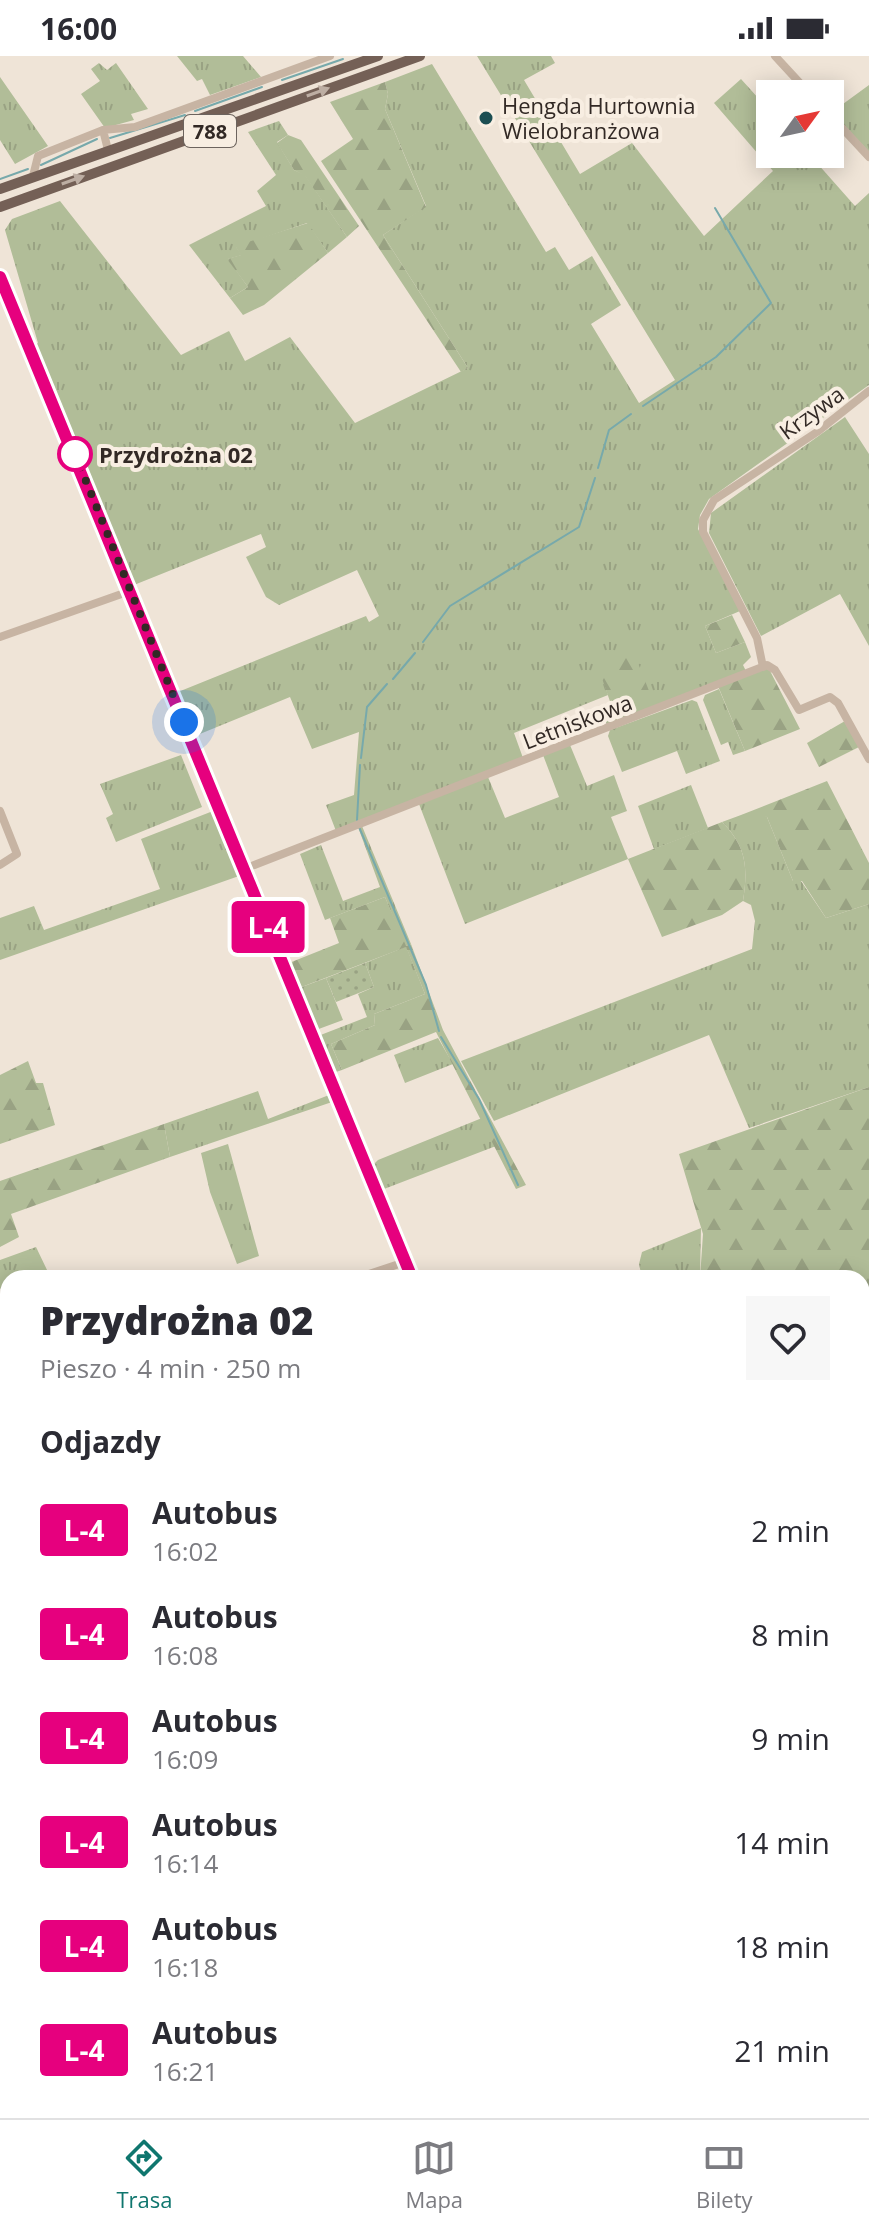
<!DOCTYPE html>
<html lang="pl">
<meta charset="utf-8">
<style>
:root{--surface:#fff;--page:#f7f7f7;--text:#2b2b33;--muted:#7c7c81;--line:#e1e1e2;--accent:#0f766e}
body{margin:0;font-family:"Open Sans",sans-serif;background:var(--page);color:var(--text);height:100vh;display:flex;flex-direction:column;font-size:30px;white-space:nowrap}
*{box-sizing:border-box;margin:0}
p{font-size:26px;color:var(--muted)}
.icon{flex:none;width:44px;height:44px;fill:none;stroke:currentColor;stroke-width:2;stroke-linecap:round;stroke-linejoin:round}
.map{position:relative;flex:1;overflow:hidden}
.details{position:absolute;left:0px;top:1214px;width:870px;height:848px;display:flex;flex-direction:column;background:var(--surface);border-radius:24px 24px 0 0;box-shadow:0 4px 20px #0003}
.details>*{flex:none}
.badge{padding:0 16px;border-radius:6px;font-size:28px;line-height:52px}
.needle{width:52px;rotate:57deg}
.controls{position:absolute;left:756px;top:24px;display:grid;gap:16px}
.controls a{display:grid;place-items:center;width:88px;height:88px;border-radius:0px;background:var(--surface);box-shadow:0 4px 20px #0003;font-size:40px}
.you{position:absolute;width:40px;height:40px;margin:-20px;border:6px solid #fff;border-radius:50%;background:#1a73e8;box-shadow:0 0 0 12px #1a73e833}
.map>.badge{position:absolute;translate:-50% -50%;box-shadow:0 0 0 4px #fff}
h2{padding:0 40px;font-size:30px;line-height:72px}
.round{display:grid;place-items:center;flex:none;width:84px;height:84px;border-radius:0px;background:var(--page)}
.overview{display:flex;align-items:center;justify-content:space-between;height:136px;padding:0 40px}
h1{font-size:38px;font-weight:800;line-height:60px}
ul{padding:0;list-style:none}
li{display:flex;align-items:center;gap:24px;height:104px;padding:0 40px}
li div{flex:1}
li b{display:block;font-size:30px}
li em{font-style:normal}
li .badge{min-width:88px;font-weight:700;text-align:center}
.status{display:flex;justify-content:space-between;align-items:center;height:56px;padding:0 40px;background:var(--surface);direction:ltr}
.status svg{height:22px;fill:currentColor}
.menu{display:flex;justify-content:space-around;align-items:center;height:112px;border-top:2px solid var(--line);background:var(--surface);font-size:22px;color:var(--muted)}
.menu a{display:grid;justify-items:center;gap:4px}
.menu .current{color:var(--accent)}
.map>svg:first-child{display:block}
</style>
<div class="status"><b>16:00</b><svg viewBox="0 0 49 12"><path d="M0 12V9h3v3zM5 12V6h3v6zM10 12V3h3v9zM15 12V0h3v12zM26 1h20v11H26zM47 4h2v5h-2z"/></svg></div>
<div class="map">
<svg width="869" height="2062" viewBox="0 0 869 2062">
<defs>
<pattern id="grass-tufts" width="24" height="20" patternUnits="userSpaceOnUse" patternTransform="scale(2)"><rect width="24" height="20" fill="#b1bd98"/><path d="M3 7l-1-3M5 7V3M7 7l1-3M15 17l-1-3M17 17v-4M19 17l1-3" fill="none" stroke="#99a283"/></pattern>
<pattern id="forest-firs" width="22" height="20" patternUnits="userSpaceOnUse" patternTransform="scale(2)"><rect width="22" height="20" fill="#b1bd98"/><path d="M5 1l3.5 6h-7zM16 11l3.5 6h-7z" fill="#99a283"/></pattern>
<pattern id="garden-dots" width="8" height="8" patternUnits="userSpaceOnUse" patternTransform="scale(2)"><rect width="8" height="8" fill="#b1bd98"/><path d="M2 2h.1M6 6h.1" fill="none" stroke="#99a283" stroke-width="1.8" stroke-linecap="round"/></pattern>
</defs>
<rect width="100%" height="100%" fill="#efe4d7"/>
<path fill="url(#grass-tufts)" d="M177,0H243L261,21L210,39L202,23L197,25Z
M477,0H551L555,7L524,24L580,118L632,87L704,180L773,115L714,47L741,23L770,55V98H809L855,150L869,137V329L709,443L700,459L698,473L740,555L705,570L716,597L745,586L751,601L743,609L746,615L655,650L599,611L608,639L514,677L523,702L336,775L326,749L354,739L359,676L312,693L290,641L195,680L178,636L366,560L369,566L379,560L357,514L279,549L266,541L246,501L266,491L261,478L134,529L35,289L38,287L5,174L12,163L60,145L181,299L229,275L245,305L290,281L355,367L468,312L383,179L426,150L385,53L388,38L385,26L432,8L546,196L555,191L569,214L592,200L621,249L591,268L639,347L675,324Z
M99,7L107,14L116,7L148,53L131,58L134,64L105,72L81,38L100,25L91,13Z
M0,21L48,90L15,108L0,84Z
M869,29V96L832,56Z
M279,65L288,79L277,86L294,114L305,119L347,181L328,197L307,167L236,191L242,199L228,203L248,231L230,242L189,189L266,150L257,135L276,119L248,76Z
M845,361L869,398V590L840,538L761,580L709,477L711,457Z
M719,633L745,695L733,699L728,686L721,689L703,644L705,639Z
M692,644L697,646L720,705L686,718L677,695L622,716L608,680L610,674Z
M570,689L587,730L614,719L627,755L611,761L628,803L465,868L419,748L488,721L505,762L559,741L543,699Z
M181,699L202,751L116,786L106,762L113,758L100,728Z
M691,729L708,772L654,793L638,750Z
M213,755L239,820L0,904V862L34,850L44,874L160,833L141,783Z
M761,758L767,761L793,825H801L826,862L869,848V1031L749,1072L709,979L494,1065L461,1005L752,893L755,865L751,849L743,845C748,812 747,791 722,766L741,759Z
M362,770L411,888L406,890L425,938L374,958L375,969L331,988L342,1014L333,1017L318,980L367,961L358,938L374,931L365,907L405,891L385,841L325,864L300,798L321,789L343,845L380,831L358,771Z
M326,922L343,964L316,974L299,932Z
M438,982L453,1008L405,1027L394,999Z
M258,1035L268,1063L329,1039L332,1046L170,1101L164,1068Z
M482,1062L496,1090L384,1133L374,1108L378,1104Z
M228,1088L259,1200L237,1208L210,1136L201,1097Z
M701,1172L700,1222H642L639,1208L642,1196Z
M36,1191L48,1216L30,1222H8V1230L0,1233V1204Z
M869,1591V1694L862,1697V1595Z"/>
<path fill="url(#forest-firs)" d="M385,26L388,38L385,53L426,151L383,179L468,312L461,316L321,105L353,83L330,46Z
M288,79L301,84L359,170L347,181L305,120L294,114L277,87Z
M308,167L328,197L264,249L243,259L230,242L248,231L227,203L241,199L235,190Z
M732,559L745,586L716,597L705,570Z
M634,597L655,650L607,669L603,658L613,654L598,611Z
M768,611L800,673L745,695L718,630Z
M845,665L859,691L819,711L807,687Z
M827,725L869,807V848L826,862L802,825H793L767,761L741,759Z
M722,766C747,791 748,812 743,845L722,859L662,881L628,803Z
M385,841L406,890L411,888L443,974L526,1129L516,1133L436,976L342,1014L331,988L375,969L374,958L425,938L406,891L299,932L289,907L339,887L330,862Z
M28,1005L36,1027H43L55,1069L0,1088V1019Z
M869,1031V1351L862,1354V1222H700L703,1178L679,1098Z
M164,1068L170,1101L11,1158L19,1181L0,1191V1125Z
M8,1588V1674L0,1677V1591Z
M862,1718L865,1726L869,1725V1844L862,1846Z
M171,2054H251L254,2061L149,2062Z"/>
<path fill="url(#garden-dots)" d="M365,907L374,931L336,946L326,922Z"/>
<g fill="none" stroke-linecap="round" stroke-linejoin="round">
<path stroke="#77a9ab" stroke-width="2" d="M282,24L343,3
M195,55L262,31
M110,82L185,59
M768,100L770,98
M41,109L97,83
M0,123L28,113
M643,350L716,301L771,247L715,152
M598,412L609,374L631,358
M423,586L450,550L579,471L595,422
M393,623L415,597
M361,702L367,651L387,628
M357,764L360,709
M359,771L426,929L439,975
M441,981L479,1043L518,1129"/>
<path stroke="#c7b4a3" stroke-width="8" d="M775,0L810,38
M830,59L869,101
M103,74L108,94
M33,120L38,100L103,74L135,71L330,0
M0,221L412,1222
M0,581L130,535
M763,611L757,582L703,476V464L714,444L817,376L869,335
M0,755L17,798L0,809
M244,813L767,609L775,614L799,654L830,641L838,647L869,703
M357,1222L405,1206
M862,1358L869,1355
M862,1463L865,1467L869,1465
M0,1746L8,1743
M0,1991L8,1988
M102,2054L105,2062
M746,2054L748,2062
M752,2054L755,2062
M370,2062L393,2054
M851,2062L869,2059"/>
<path stroke="#746056" stroke-width="10" d="M0,133L378,0
M0,151L420,0"/>
</g>
<defs><path id="oneway-solid" d="M-6-.8H1V-3.2L6.5 0L1 3.2V.8H-6Z" transform="scale(2)"/></defs>
<g fill="#bdaea3">
<use href="#oneway-solid" transform="translate(318 36) rotate(-20)"/>
<use href="#oneway-solid" transform="translate(73 124) rotate(-20)"/>
</g>
<g fill="none" stroke-linecap="round" stroke-linejoin="round">
<defs>
<path id="line" d="M0,221L412,1222"/>
</defs>
<use href="#line" stroke="#fff" stroke-width="18"/>
<use href="#line" stroke="#e6007e" stroke-width="12"/>
<path stroke="#322925" stroke-width="8" stroke-dasharray="0 14.4" d="M75,398L184,666"/>
</g>
<circle fill="#1c4e52" stroke="#f8eee2" stroke-width="3" cx="486" cy="62" r="8"/>
<circle fill="#fff" stroke="#e6007e" stroke-width="4" cx="75" cy="398" r="16"/>
<g text-anchor="middle" dominant-baseline="central" stroke-width="8" stroke-linejoin="round" paint-order="stroke">
<rect fill="#f8eee2" stroke="#6d645e" stroke-width="2" x="184" y="59" width="52" height="32" rx="6"/>
<g font-size="20" font-weight="bold" fill="#322925">
<text x="210" y="75">788</text>
</g>
<g font-size="22" fill="#322925" stroke="#f8eee2" text-anchor="start">
<text x="502" y="49">Hengda Hurtownia<tspan x="502" dy="25">Wielobranżowa</tspan></text>
</g>
<g font-size="22" fill="#322925" stroke="#f8eee2">
<text transform="translate(811 356) rotate(-36)">Krzywa</text>
<text transform="translate(577 665) rotate(-21)">Letniskowa</text>
</g>
<g font-size="22" font-weight="bold" fill="#322925" stroke="#f8eee2" text-anchor="start">
<text x="99" y="398">Przydrożna 02</text>
</g>
</g>
</svg>
<div class="controls">
<a><svg class="needle" viewBox="-14 -14 28 28"><path d="M0-13l5 13h-10z" fill="#e53935"/><path d="M0 13l5-13h-10z" fill="#7c7c81"/></svg></a>
</div>
<div class="you" style="left:184px;top:666px"></div>
<b class="badge" style="left:268px;top:871px;background:#e6007e;color:#fff">L-4</b>
<section class="details">
<div class="overview"><div><h1>Przydrożna 02</h1><p>Pieszo · 4 min · 250 m</p></div><a class="round"><svg class="icon" aria-label="heart" viewBox="0 0 24 24"><path d="M12 20l-8-8c-3-5 5-10 8-4 3-6 11-1 8 4z"/></svg></a></div>
<h2>Odjazdy</h2>
<ul>
<li><span class="badge" style="background:#e6007e;color:#fff">L-4</span><div><b>Autobus</b><p>16:02</p></div><em>2 min</em></li>
<li><span class="badge" style="background:#e6007e;color:#fff">L-4</span><div><b>Autobus</b><p>16:08</p></div><em>8 min</em></li>
<li><span class="badge" style="background:#e6007e;color:#fff">L-4</span><div><b>Autobus</b><p>16:09</p></div><em>9 min</em></li>
<li><span class="badge" style="background:#e6007e;color:#fff">L-4</span><div><b>Autobus</b><p>16:14</p></div><em>14 min</em></li>
<li><span class="badge" style="background:#e6007e;color:#fff">L-4</span><div><b>Autobus</b><p>16:18</p></div><em>18 min</em></li>
<li><span class="badge" style="background:#e6007e;color:#fff">L-4</span><div><b>Autobus</b><p>16:21</p></div><em>21 min</em></li>
</ul>
</section>
</div>
<nav class="menu">
<a class="current"><svg class="icon" aria-label="directions" viewBox="0 0 24 24"><path d="M12 3l9 9-9 9-9-9zM9 14v-3h6M13 9l2 2-2 2"/></svg>Trasa</a>
<a><svg class="icon" aria-label="map" viewBox="0 0 24 24"><path d="M3 6l6-2 6 2 6-2v14l-6 2-6-2-6 2zM9 4v14M15 6v14"/></svg>Mapa</a>
<a><svg class="icon" aria-label="tickets" viewBox="0 0 24 24"><path d="M3 7h18v10H3zM15 7v10"/></svg>Bilety</a>
</nav>
